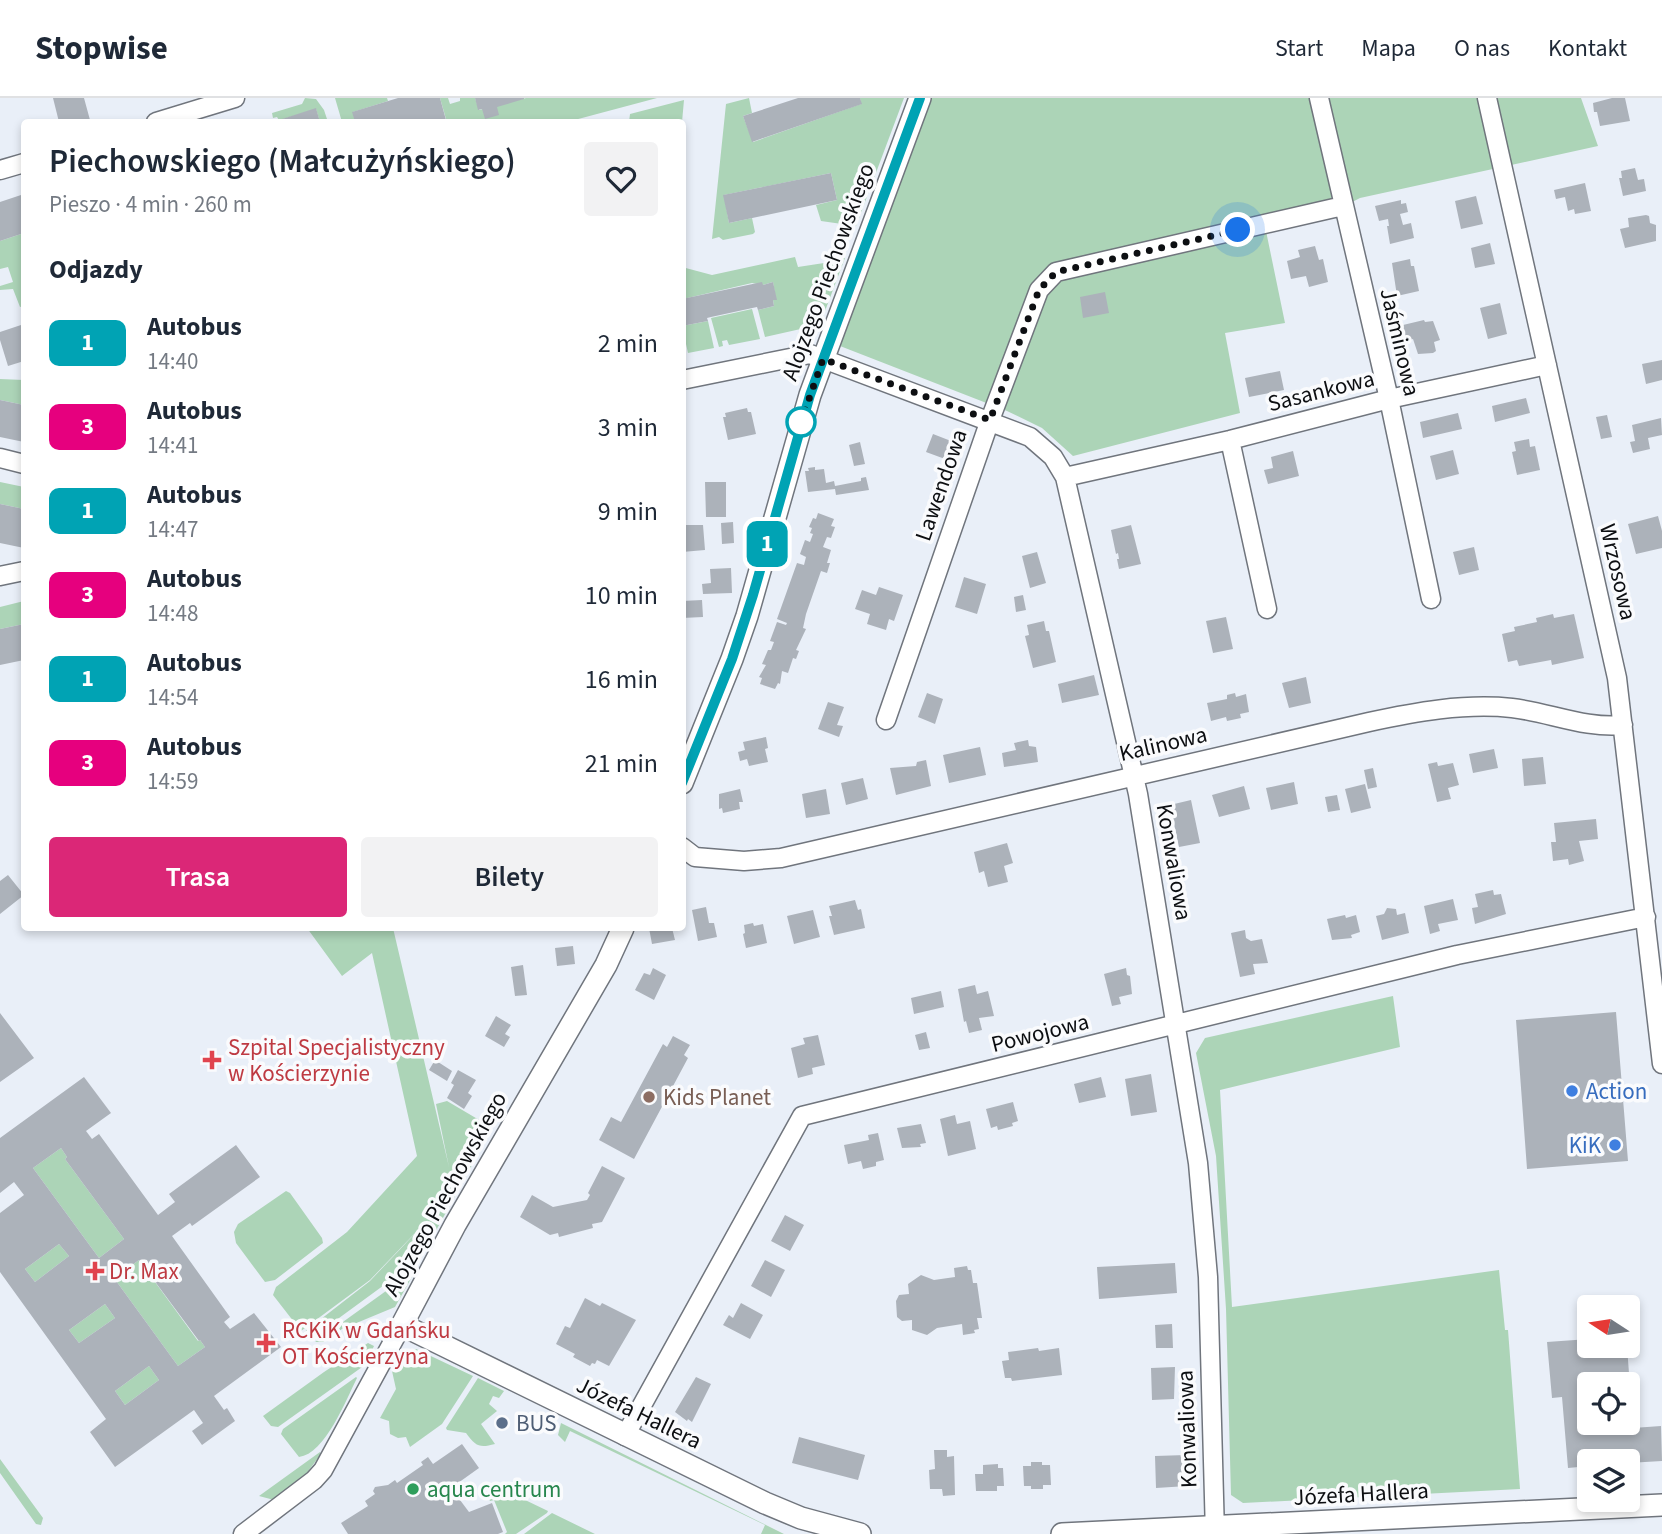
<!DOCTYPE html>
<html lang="pl">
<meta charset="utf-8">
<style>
:root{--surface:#fff;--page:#f2f2f3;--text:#1f2937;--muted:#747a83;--line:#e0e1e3;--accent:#db2777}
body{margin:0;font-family:"Source Sans 3",sans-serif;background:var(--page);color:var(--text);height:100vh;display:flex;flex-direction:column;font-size:26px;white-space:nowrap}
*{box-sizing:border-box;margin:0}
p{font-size:23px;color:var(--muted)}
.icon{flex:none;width:38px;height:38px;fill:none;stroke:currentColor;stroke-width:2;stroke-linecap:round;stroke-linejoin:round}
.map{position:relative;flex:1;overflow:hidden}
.drawer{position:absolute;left:21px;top:21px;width:665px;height:812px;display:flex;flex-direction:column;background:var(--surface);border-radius:7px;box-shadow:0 4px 10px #0003}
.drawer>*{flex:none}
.badge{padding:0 14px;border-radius:10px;font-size:24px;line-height:46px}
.needle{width:46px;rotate:282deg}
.fabs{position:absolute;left:1577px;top:1197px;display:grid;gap:14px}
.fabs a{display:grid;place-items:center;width:63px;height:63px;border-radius:7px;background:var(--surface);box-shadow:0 4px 10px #0003;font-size:35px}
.you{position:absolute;width:35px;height:35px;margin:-18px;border:5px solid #fff;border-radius:50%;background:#1a73e8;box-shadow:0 0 0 10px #1a73e833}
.map>.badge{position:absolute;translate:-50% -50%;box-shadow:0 0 0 4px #fff}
h2{padding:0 28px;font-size:26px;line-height:63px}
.round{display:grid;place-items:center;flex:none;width:74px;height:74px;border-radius:7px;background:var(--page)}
.headline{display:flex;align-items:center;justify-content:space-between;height:119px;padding:0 28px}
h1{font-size:33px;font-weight:600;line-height:52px}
.cta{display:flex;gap:14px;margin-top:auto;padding:14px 28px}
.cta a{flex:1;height:80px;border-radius:7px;background:var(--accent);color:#fff;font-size:28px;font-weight:600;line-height:80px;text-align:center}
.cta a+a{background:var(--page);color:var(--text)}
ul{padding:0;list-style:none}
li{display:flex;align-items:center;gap:21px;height:84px;padding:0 28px}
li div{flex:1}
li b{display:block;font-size:26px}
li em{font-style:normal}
li .badge{min-width:77px;font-weight:700;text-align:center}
header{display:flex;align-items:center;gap:42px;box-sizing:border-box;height:98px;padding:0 35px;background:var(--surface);border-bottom:2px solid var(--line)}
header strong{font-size:33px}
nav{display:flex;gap:38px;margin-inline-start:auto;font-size:24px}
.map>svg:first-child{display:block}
</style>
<header>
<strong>Stopwise</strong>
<nav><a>Start</a><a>Mapa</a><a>O nas</a><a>Kontakt</a></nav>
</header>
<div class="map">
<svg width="1662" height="1436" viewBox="0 0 1662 1436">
<rect width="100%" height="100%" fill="#e9eff8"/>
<path fill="#acd4b7" d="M305,0L316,1L324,12L328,24H320L316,11L280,22V24L277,19L273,20L272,15L302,6Z
M335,0H387L388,3L353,14L355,24H342Z
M440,0H448L450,6L460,3V0H475L479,12L526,0H657L567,24H442L446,21Z
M749,0L752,15L743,18L753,44L861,6L860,0H904L856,128L821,123L816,107L837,102L831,75L724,97L729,125L752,120L755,134L753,136L723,142L719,139L712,141L726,6Z
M931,0H1581L1598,48L1360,100L1317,122L1266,133L1285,225L1225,235L1240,315L1073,358L1042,330L1007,313L840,248Z
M684,2L682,24H629L630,16Z
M24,135V208L20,209L13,191L0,192V188L13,184L8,169L0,171V143Z
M828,153L845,160L822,221L814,228L765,239L758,212L774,208L773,202H776L773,184L763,187L752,185L683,201L682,169L712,177L795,159L798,169L824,165Z
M752,211L760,241L729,247L727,242L722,243L723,248L719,249L711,220Z
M708,223L714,250L688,255L682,228Z
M0,281L24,282V307L0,302Z
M0,384L24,389V411L0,406Z
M24,503V526L0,531V509Z
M307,830H393L449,1069L436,1006L447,1003L486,1026L495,1013L501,1014L421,1160L309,1242L303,1235L370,1183L441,1108L370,1182L301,1233L273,1197L276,1189L347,1134L417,1058L372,855L342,878Z
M1393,898L1400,949L1220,992L1232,1209L1499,1172L1505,1232H1508L1520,1391L1243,1405L1231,1397L1226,1211L1216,1058L1196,955L1205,940Z
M61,1050L67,1059L65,1061L124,1141L99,1160L33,1070Z
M286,1093L290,1095L322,1140L323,1145L275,1182L265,1184L236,1145L234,1134L238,1126Z
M59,1146L69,1158L35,1184L25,1171Z
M139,1162L198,1243L200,1242L205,1249L178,1268L114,1180Z
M411,1175L413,1177L395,1209L342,1231L323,1244H315Z
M105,1206L115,1220L79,1245L69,1232Z
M368,1245L374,1248L365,1267L278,1329L271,1328L263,1318L324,1274Z
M416,1251L473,1278L442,1326L410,1349L406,1339L398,1340L390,1336L389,1323L380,1320L396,1291L392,1273C399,1262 403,1252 416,1251Z
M149,1268L159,1282L125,1307L115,1293Z
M356,1279L357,1280C346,1302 325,1356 299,1359L281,1336L283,1331Z
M478,1280L504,1293L499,1300L493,1298L489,1306L497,1313L481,1326L495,1346C480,1350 476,1349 466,1335L447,1332L446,1330Z
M561,1325L784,1436H761L765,1427L570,1333L565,1344L558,1337Z
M320,1354L321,1356L303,1380L274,1402L259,1398Z
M0,1361L43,1420L41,1427L36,1426L0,1375Z
M496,1388L548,1413L547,1415L516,1436H505L507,1434L494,1402L490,1403L486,1394Z
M552,1415L595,1436H524Z"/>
<path fill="#acb2ba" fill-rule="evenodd" d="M53,0H84L90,22L80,24H59Z
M398,0H440L446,22L442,24H355L352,14Z
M475,0H524V1L497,9L499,17L485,21L482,11L478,12Z
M798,0H860L862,6L752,44L743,18Z
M1612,0H1625L1630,23L1600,28L1597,14H1594L1593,5Z
M316,10L320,24H280L279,22Z
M1635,70L1638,82L1644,81L1646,93L1623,98L1619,80H1622L1621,73Z
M831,75L837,102L729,125L723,97Z
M1585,85L1591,113L1575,116L1574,111L1568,113L1565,99L1556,101L1554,92Z
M24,96V135L0,143V104Z
M1476,98L1483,126L1461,131L1455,103Z
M1401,102V106L1406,105L1408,114L1400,116L1403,127L1411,125L1414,140L1390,146L1387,128H1389L1388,121L1379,123L1375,108Z
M1646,117L1649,118L1650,125L1656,127V143L1625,150L1620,131L1629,129L1628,120Z
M1490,145L1495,166L1475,170L1471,150Z
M1315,148L1319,162L1323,161L1328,184L1309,189L1306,178L1291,181L1287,163L1300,159L1298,152Z
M1410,161L1411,168H1414L1419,193L1397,198L1392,165Z
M762,184L763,187L773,184L777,202H773L774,208L758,212L757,209L711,219L707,220L708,223L682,228V201Z
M1105,194L1109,215L1083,220L1080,199Z
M1500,205L1507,236L1488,241L1480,210Z
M1424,222L1425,224L1433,223L1440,242L1434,244L1436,253L1433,255L1418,256L1413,241L1406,243L1403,227Z
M24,226V263L8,268L0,242V234Z
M1662,262V282L1646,286L1642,266Z
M1280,273L1284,292L1249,299L1245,280Z
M1526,300L1530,315L1495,324L1492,308Z
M0,302L24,307V344L0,339Z
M747,310L748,314H751L756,336L728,342L723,319H726L725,315Z
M1458,315L1462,331L1423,340L1420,324Z
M1607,317L1612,339L1601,341L1596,319Z
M1661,320L1662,337L1648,340L1650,351L1633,355L1630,344L1635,343L1632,327Z
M933,336L951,343L945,361L926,354Z
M1529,341L1530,349L1535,348L1540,372L1517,377L1512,354L1516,353L1514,344Z
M860,344L865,366L854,368L849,347Z
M1453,352L1459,376L1436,382L1430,358Z
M1293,353L1299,378L1268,386L1264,372L1273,370L1271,359Z
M815,369V372L824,371L826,385L834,383L835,388L861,383V380L866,379L869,392L836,397L835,391L808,394L805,373H809L808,370Z
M705,384H726V419H706Z
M0,406L24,411V450L0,445Z
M818,415L834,421L831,428L835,429L831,440L827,439L823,449L831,452L827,465H830L827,475L821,473L806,516L803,530L806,531L796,552L799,553L796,561L793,560L788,575L782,573L780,586L778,585L775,591L760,586L762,580L759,579L766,567L762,566L768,552H771L774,544L770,543L777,524L786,527L787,525L777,521L797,465L804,467L806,459L800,456L805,442L810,444L813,436L810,435L812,430L809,429L813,420L816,421Z
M1658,418L1662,433V450L1636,456L1628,426Z
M733,424L734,445L722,446L721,425Z
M682,427H703L705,452L682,454Z
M1131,427L1141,466L1119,471L1117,461H1119L1118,455L1116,456L1111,432Z
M1474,449L1479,472L1459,477L1453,454Z
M1037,454L1046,485L1030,490L1022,458Z
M731,470L732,495L703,496L702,486L711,485L710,471Z
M964,479L986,486L977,516L955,509Z
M879,489L903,497L894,523L889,521L886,532L867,526L870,516L855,511L862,492L876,497Z
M1023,497L1026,512L1016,514L1014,499Z
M702,502L703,519L682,520V503Z
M1553,516L1554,520L1574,516L1584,560L1552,567L1551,562L1519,568L1517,562L1508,564L1502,536L1515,533L1514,529L1537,524L1536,520Z
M1226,519L1233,551L1213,555L1206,523Z
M1044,523L1046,533H1049L1056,564L1033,570L1025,538L1029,537L1027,527Z
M24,526V562L0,567V531Z
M1094,577L1099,597L1062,605L1058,586Z
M1306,579L1311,605L1289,610L1282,585Z
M927,595L943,601L935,626L918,619Z
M1235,595L1236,599L1246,596L1249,614L1240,616L1241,620L1227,623L1226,619L1211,623L1207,605L1227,601V597Z
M828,604L844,609L837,627L843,628L839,639L818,631Z
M766,639L768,650L765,651L768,664L749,668L747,661L740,663L738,654L745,652L743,644Z
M1028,642L1029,648L1036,649L1038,664L1004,669L1002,655L1016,652L1014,645Z
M980,649L986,677L949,685L943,657Z
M1494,651L1498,670L1473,675L1469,656Z
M1543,659L1546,686L1524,688L1522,661Z
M926,662L931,688L896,697L890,670L916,668L917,664Z
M1437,664L1438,668L1453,665L1459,687L1448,690L1451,701L1437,704L1428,666Z
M1373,670L1377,689L1368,691L1364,672Z
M863,680L868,701L846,707L841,685Z
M1294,684L1298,706L1271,712L1266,690Z
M1365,686L1371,710L1351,715L1345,691Z
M1244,688L1250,711L1219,719L1212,697Z
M740,691L743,704H739L740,711L723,715L722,710L719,711V696Z
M826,691L830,716L806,720L802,696Z
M1337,697L1340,712L1328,714L1325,699Z
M1191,702L1200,745L1179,749L1170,707Z
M1596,721L1598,741L1579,743L1584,763L1569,767L1568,761L1553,763L1551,744H1556L1554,725Z
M1007,745L1013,765L1004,768L1008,784L988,789L984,773L979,775L974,754Z
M8,777L24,797L0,816V783Z
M1493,792L1494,797L1501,796L1506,816L1475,826L1472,810L1478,809L1475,796Z
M1453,801L1458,822L1438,826L1440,833L1430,836L1424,808Z
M855,802L858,812L861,811L865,830L834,837L829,818H832L829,808Z
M706,809L709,825H714L717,839L698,843L692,812Z
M1387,810L1396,811L1397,817L1405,815L1409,835L1382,842L1376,818L1384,816Z
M813,812L820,839L794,846L787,818Z
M1345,817L1346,820L1356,817L1360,834L1351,837L1352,840L1332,842L1327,821Z
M753,825L754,828L763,826L767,845L746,850L743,836L745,835L744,827Z
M649,830H672L675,842L652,846Z
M1245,832L1246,840L1251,843L1262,841L1268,865L1253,866L1255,876L1240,879L1231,835Z
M573,848L575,866L557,868L555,850Z
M523,867L527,897L515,898L511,869Z
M653,870L666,877L654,902L635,892L644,875L650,877Z
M1126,870L1127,877L1130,878L1132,896L1119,899L1121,906L1112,908L1104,876Z
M975,887L977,896L988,893L994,918L979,920L982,932L969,935L966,923L964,924L958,891Z
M941,893L944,909L914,916L911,900Z
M1616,914L1628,1063L1527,1071L1516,922Z
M0,915L34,960L0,984Z
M496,918L511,927L505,936L510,939L504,949L485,938Z
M926,934L930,950L919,952L915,937Z
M818,937L825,967L812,970L813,976L798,980L791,950L805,946L803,940Z
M673,938L690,947L684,957L688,960L634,1061L599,1042L611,1019L621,1024L663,946L667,949Z
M435,962L452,973L447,983L429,972Z
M458,972L476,982L468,995L472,998L464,1011L447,1000L454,987L451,985Z
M1151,976L1157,1014L1131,1018L1125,981Z
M84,979L111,1015L86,1033L92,1041L99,1036L158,1117L175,1104L169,1096L236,1047L260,1079L192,1128L190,1125L172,1138L230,1219L224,1224L230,1231L254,1215L281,1249L214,1298L224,1312L227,1310L235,1323L202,1347L192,1333L203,1325L194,1312L115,1369L90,1334L106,1321L0,1174V1115L24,1097L14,1084L0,1095V1040ZM61,1050L67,1059L65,1061L124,1141L99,1160L33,1070ZM59,1146L69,1158L35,1184L25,1171ZM139,1162L199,1243L200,1242L205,1249L178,1268L114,1180ZM105,1206L115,1220L79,1245L69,1232ZM149,1268L159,1282L125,1307L115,1293Z
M1101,979L1106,999L1079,1005L1074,986Z
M1013,1004L1018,1023L1012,1025L1013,1028L998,1032L997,1028L991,1030L986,1011Z
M955,1017L957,1026L970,1023L976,1051L948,1058L940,1021Z
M921,1026L926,1045L920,1046L921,1049L902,1050L897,1030Z
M878,1035L884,1062L876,1064V1068L863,1071L861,1063L848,1066L844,1047L869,1042L868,1037Z
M602,1068L625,1080L602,1124L592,1126L593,1130L559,1139L558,1135L550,1137L520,1119L532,1097L553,1109L587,1102L590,1097L588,1095Z
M785,1117L804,1127L790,1153L771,1143Z
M765,1162L785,1172L771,1199L751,1188Z
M1175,1165L1177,1195L1099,1201L1097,1169Z
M967,1168L968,1172H971L973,1185H977L982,1220H977L979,1231L974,1232L975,1235L963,1237L962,1226L937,1230L927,1237L912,1232V1222L902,1223L897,1219L896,1203L899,1197L909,1196L908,1186L921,1177L934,1182L955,1179L954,1170Z
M585,1200L600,1208L602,1205L636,1222L609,1268L597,1262L595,1266L592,1265L590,1268L573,1259L575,1256L556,1246L565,1228L570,1230Z
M741,1205L763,1217L750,1241L723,1227L729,1217L733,1220Z
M1172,1226L1173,1250H1156L1155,1227Z
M1589,1241V1248H1627L1633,1330L1661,1328L1662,1363L1628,1365V1363H1589V1368L1568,1370L1562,1299L1552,1300L1547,1244ZM1589,1286H1628V1325H1589Z
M1038,1250L1039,1253L1059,1250L1062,1277L1012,1283L1011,1280H1005L1002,1263L1009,1262L1008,1254Z
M1175,1269L1174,1301L1152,1302L1151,1270Z
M696,1279L711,1286L692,1324L688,1321L687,1323L675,1314Z
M799,1339L865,1357L858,1382L792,1365Z
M462,1346L479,1370L451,1390L469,1414L492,1405L503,1434L498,1436H348L341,1425L368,1408L365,1403L375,1396L373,1393L375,1389L388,1387L395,1382L397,1385L423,1367L421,1364L428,1359L433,1366Z
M934,1352H947V1359L954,1358L955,1397L943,1398L942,1391H930L929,1372L935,1371Z
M1186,1357L1187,1388L1156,1390L1155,1358Z
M1031,1364H1042V1367H1050L1051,1387H1043V1391H1031V1388H1024L1023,1368H1031Z
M998,1366V1370H1003L1004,1388H997V1393H976L975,1376H983V1367Z"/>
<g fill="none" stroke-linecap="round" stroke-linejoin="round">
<defs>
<path id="minor" d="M1319,0L1389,301L1431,501
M1487,0L1617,580L1662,966
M156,24L235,0
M0,72L24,65
M682,282L810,256L1030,339L1053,359L1065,379L1138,696L1198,1065L1208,1179L1215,1436
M1230,342L1267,511
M0,360L24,366
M1065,379L1230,342L1389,301L1547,267
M0,478L24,473
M886,622L990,322L1039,192L1056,174L1343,108
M682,749L695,759L744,763L781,760L1369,624C1415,614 1464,605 1512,610C1548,614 1586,631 1623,627
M625,1338L802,1018L1457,857L1646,819
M243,1436L314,1382L323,1372L402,1227"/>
<path id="tertiary" d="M682,685L732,561L747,518L810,297L920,0
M623,830L606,867L455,1127L402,1227L765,1405L801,1420L860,1436
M1062,1436L1662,1407"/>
</defs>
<use href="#minor" stroke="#70757d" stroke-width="21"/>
<use href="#tertiary" stroke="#70757d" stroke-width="24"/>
<use href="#minor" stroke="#fff" stroke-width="18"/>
<use href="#tertiary" stroke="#fff" stroke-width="21"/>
</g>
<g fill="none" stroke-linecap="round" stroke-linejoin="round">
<defs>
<path id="line" d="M682,685L732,561L753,497L810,297L920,0"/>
</defs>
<use href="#line" stroke="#fff" stroke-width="16"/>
<use href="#line" stroke="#00a3b4" stroke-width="10"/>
<path stroke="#0d0f12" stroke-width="7" stroke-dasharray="0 12.6" d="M801,324L823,261L990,322L1039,192L1056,174L1238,132"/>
</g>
<circle fill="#fff" stroke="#00a3b4" stroke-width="3.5" cx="801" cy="324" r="14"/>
<g fill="#e0444e" stroke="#fafbfd" stroke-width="2.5">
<path d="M208.5 951.5h7v7h7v7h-7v7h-7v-7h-7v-7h7z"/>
<path d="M91.5 1162.5h7v7h7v7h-7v7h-7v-7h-7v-7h7z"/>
<path d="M262.5 1234.5h7v7h7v7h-7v7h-7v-7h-7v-7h7z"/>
</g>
<g fill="#3f7fe0" stroke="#fafbfd" stroke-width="2.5">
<circle cx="1572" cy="993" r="7"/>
<circle cx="1615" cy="1047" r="7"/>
</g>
<circle fill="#8d6e63" stroke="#fafbfd" stroke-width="2.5" cx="649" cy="999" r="7"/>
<circle fill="#5c6f8a" stroke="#fafbfd" stroke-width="2.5" cx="502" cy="1325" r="7"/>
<circle fill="#2e9e5b" stroke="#fafbfd" stroke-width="2.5" cx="413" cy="1391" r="7"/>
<g text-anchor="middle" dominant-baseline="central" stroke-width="7" stroke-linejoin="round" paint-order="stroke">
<g font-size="23" fill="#0d0f12" stroke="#fafbfd">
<text transform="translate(828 174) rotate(-70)">Alojzego Piechowskiego</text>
<text transform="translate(1400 244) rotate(77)">Jaśminowa</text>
<text transform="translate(1321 293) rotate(-14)">Sasankowa</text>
<text transform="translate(941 387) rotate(-71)">Lawendowa</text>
<text transform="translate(1618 474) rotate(77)">Wrzosowa</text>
<text transform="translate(1163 646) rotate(-13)">Kalinowa</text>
<text transform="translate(1174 764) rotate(80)">Konwaliowa</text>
<text transform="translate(1040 935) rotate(-14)">Powojowa</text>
<text transform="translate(445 1096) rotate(-61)">Alojzego Piechowskiego</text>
<text transform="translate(639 1315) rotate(26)">Józefa Hallera</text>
<text transform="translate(1187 1331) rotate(-92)">Konwaliowa</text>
<text transform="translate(1361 1396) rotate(-3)">Józefa Hallera</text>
</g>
<g font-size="23" fill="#be3a42" stroke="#fafbfd" text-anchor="start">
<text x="228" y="949">Szpital Specjalistyczny<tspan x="228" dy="26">w Kościerzynie</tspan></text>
<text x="109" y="1173">Dr. Max</text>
<text x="282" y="1232">RCKiK w Gdańsku<tspan x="282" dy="26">OT Kościerzyna</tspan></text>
</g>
<g font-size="23" fill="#366cbe" stroke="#fafbfd" text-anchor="start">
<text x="1586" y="993">Action</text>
<text x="1601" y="1047" text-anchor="end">KiK</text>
</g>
<g font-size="23" fill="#785e54" stroke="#fafbfd" text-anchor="start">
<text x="663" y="999">Kids Planet</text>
</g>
<g font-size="23" fill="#4e5e75" stroke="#fafbfd" text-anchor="start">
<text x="516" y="1325">BUS</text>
</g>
<g font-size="23" fill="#27864d" stroke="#fafbfd" text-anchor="start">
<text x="427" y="1391">aqua centrum</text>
</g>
</g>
</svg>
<div class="fabs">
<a><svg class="needle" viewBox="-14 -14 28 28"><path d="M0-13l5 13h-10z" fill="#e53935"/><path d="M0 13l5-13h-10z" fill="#747a83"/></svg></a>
<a><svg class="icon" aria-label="locate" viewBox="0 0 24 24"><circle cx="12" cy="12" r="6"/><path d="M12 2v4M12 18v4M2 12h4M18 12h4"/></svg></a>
<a><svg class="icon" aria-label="layers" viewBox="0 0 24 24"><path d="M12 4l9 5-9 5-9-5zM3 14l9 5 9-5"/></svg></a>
</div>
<div class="you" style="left:1238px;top:132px"></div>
<b class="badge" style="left:767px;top:446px;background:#00a3b4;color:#fff">1</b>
<section class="drawer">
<div class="headline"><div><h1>Piechowskiego (Małcużyńskiego)</h1><p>Pieszo · 4 min · 260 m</p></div><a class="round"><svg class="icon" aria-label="heart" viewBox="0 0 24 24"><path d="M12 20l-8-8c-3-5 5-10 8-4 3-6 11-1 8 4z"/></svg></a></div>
<h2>Odjazdy</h2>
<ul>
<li><span class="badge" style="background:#00a3b4;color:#fff">1</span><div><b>Autobus</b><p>14:40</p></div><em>2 min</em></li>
<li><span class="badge" style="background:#e6007e;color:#fff">3</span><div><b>Autobus</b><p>14:41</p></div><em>3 min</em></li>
<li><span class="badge" style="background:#00a3b4;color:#fff">1</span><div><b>Autobus</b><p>14:47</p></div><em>9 min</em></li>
<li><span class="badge" style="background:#e6007e;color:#fff">3</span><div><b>Autobus</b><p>14:48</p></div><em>10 min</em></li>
<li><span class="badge" style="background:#00a3b4;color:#fff">1</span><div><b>Autobus</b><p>14:54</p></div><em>16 min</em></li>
<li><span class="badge" style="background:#e6007e;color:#fff">3</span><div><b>Autobus</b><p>14:59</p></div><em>21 min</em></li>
</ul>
<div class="cta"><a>Trasa</a><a>Bilety</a></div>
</section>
</div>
